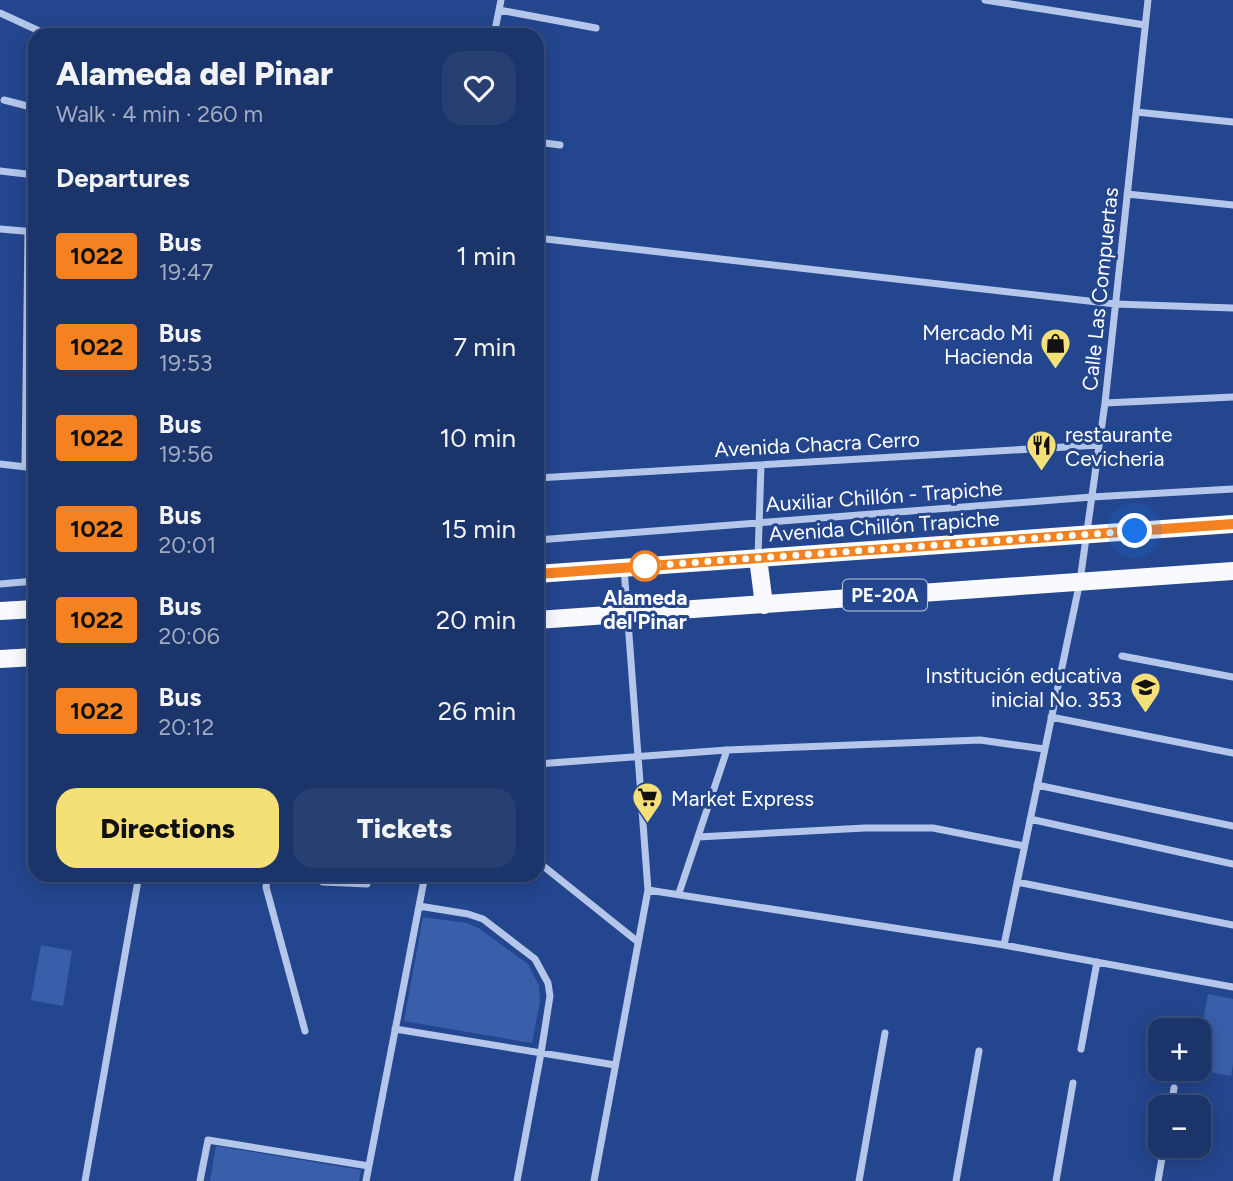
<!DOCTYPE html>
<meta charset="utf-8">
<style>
:root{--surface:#1b346a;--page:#283f72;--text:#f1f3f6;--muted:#a0aac1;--line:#394f7e;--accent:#f5e078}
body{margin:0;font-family:Figtree,sans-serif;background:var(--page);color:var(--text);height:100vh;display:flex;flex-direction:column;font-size:26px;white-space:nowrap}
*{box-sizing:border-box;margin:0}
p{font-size:23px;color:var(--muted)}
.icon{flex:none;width:38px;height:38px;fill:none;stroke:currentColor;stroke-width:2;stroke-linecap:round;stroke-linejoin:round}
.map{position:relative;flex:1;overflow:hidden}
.side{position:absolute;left:28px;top:28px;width:516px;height:854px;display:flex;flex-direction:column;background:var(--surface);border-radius:21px;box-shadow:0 4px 18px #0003,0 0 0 2px var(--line)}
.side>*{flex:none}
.badge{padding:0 14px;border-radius:5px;font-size:24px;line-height:46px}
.buttons{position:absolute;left:1148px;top:1018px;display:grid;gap:14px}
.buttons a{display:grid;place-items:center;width:63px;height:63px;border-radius:14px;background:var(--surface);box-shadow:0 4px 18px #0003,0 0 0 2px var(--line);font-size:35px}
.you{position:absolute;width:35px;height:35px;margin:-18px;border:5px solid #fff;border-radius:50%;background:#1a73e8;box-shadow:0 0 0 10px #1a73e833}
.map>.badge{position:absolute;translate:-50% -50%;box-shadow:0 0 0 4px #fff}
h2{padding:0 28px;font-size:26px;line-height:63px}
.round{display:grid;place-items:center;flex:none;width:74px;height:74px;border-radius:21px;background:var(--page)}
.overview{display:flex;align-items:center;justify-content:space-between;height:119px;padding:0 28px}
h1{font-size:33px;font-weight:800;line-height:52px}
.action{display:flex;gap:14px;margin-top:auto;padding:14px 28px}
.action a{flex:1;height:80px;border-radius:21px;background:var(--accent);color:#111;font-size:28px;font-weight:800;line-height:80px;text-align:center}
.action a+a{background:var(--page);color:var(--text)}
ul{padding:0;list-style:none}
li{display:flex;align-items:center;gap:21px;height:91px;padding:0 28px}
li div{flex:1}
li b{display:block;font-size:26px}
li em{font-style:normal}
li .badge{min-width:77px;font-weight:700;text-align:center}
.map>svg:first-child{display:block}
</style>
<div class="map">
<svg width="1233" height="1181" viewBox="0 0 1233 1181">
<rect width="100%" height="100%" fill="#24468e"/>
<path fill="#395fab" d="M423,917L467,923L480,929L528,964L539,986L540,1001L532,1043L404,1021Z
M41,945L72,951L63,1006L31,1000Z
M1208,994L1233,999V1064L1231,1076L1194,1069H1199V1043Z
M216,1146L361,1170L359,1181H210Z"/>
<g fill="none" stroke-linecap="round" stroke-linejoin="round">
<path stroke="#b4c7eb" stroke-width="7" d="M985,0L1145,25
M499,10L596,28
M0,13L48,35
M494,35L501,0
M4,100L35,108
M1136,112L1233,122
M537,142L560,145
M0,171L35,175
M1127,194L1233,205
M0,229L35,232
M537,238L1115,304L1233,308
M1105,403L1233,397
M0,464L35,468
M25,467L28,231
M537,478L1099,445
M537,540L1092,497L1233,489
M758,557L761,465
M0,584L35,581
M1122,656L1233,677
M1051,717L1233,753
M537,764L727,750L980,740L1044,749
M1037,785L1233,826
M1030,819L1233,864
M698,837L865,828H933L1024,846
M537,861L638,942
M268,875L266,887L305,1031
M323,882L367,884L369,875
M1017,882L1233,925
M648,890L1004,945L1233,987
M679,893L727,750
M419,906L468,914L483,919L535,959L548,983L550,996L541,1053L517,1181
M1004,945L1080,581L1105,403L1148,0
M395,1029L615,1065
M1081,1049L1097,962
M1171,1108L1174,1088
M85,1181L139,875
M200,1181L208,1140L369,1166
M366,1181L425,875
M594,1181L648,890L624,568
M859,1181L885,1033
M956,1181L979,1051
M1056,1181L1073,1083
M1158,1181L1164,1146"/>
<path stroke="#f9faff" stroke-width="18" d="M758,558L764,605
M537,574L1233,524
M0,611L35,609
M537,620L1233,571
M0,659L35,657"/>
</g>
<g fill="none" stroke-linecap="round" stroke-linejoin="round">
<defs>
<path id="line" d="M537,574L1233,524"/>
</defs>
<use href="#line" stroke="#fff" stroke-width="16"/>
<use href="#line" stroke="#f58220" stroke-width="10"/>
<path stroke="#fff" stroke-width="7" stroke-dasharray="0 12.6" d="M645,566L1135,531"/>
</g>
<defs>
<symbol id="shop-pin" viewBox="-11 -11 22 30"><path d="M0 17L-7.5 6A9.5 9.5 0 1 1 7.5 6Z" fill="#f5e078" stroke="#24468e"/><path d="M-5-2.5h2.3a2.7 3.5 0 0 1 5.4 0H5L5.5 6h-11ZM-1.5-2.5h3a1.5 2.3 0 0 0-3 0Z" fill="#111"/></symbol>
<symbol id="restaurant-pin" viewBox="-11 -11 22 30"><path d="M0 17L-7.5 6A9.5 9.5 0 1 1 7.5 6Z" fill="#f5e078" stroke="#24468e"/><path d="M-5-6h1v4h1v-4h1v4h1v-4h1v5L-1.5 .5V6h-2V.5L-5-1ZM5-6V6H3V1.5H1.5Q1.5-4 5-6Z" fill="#111"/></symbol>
<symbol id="school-pin" viewBox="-11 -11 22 30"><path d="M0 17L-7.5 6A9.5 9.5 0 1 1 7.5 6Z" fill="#f5e078" stroke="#24468e"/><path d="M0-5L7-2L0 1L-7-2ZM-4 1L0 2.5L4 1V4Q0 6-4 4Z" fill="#111"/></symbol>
<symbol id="supermarket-pin" viewBox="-11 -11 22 30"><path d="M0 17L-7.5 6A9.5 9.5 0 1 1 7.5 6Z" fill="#f5e078" stroke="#24468e"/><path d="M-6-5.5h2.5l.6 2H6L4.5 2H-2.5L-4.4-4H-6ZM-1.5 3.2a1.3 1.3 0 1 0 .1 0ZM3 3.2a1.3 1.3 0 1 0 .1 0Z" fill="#111"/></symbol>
</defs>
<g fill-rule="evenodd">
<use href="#shop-pin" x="1038" y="326" width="35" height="47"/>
<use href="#restaurant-pin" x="1024" y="428" width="35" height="47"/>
<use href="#school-pin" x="1128" y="670" width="35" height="47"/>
<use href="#supermarket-pin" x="630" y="780" width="35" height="47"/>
</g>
<circle fill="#fff" stroke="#f58220" stroke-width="3.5" cx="645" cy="566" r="14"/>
<g text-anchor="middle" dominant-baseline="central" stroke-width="6" stroke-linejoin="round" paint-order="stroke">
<rect fill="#24468e" stroke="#bdc8dd" stroke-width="2" x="843" y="579.5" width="84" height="31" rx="5"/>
<g font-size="19" font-weight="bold" fill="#fff">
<text x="885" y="595">PE-20A</text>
</g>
<g font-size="21" fill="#fff" stroke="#24468e">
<text transform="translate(1100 289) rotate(-84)">Calle Las Compuertas</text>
<text transform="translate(817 444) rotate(-3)">Avenida Chacra Cerro</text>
<text transform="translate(884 496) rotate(-4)">Auxiliar Chillón - Trapiche</text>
<text transform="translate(884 526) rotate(-4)">Avenida Chillón Trapiche</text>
</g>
<g font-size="21" fill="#fff" stroke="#24468e" text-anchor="end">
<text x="1033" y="332">Mercado Mi<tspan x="1033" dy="24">Hacienda</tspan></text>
<text x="1065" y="434" text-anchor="start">restaurante<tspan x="1065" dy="24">Cevicheria</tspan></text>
<text x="1122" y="675">Institución educativa<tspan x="1122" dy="24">inicial No. 353</tspan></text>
<text x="671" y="798" text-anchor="start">Market Express</text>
</g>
<g font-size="21" font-weight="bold" fill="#fff" stroke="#24468e">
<text x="645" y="597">Alameda<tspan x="645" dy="24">del Pinar</tspan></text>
</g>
</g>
</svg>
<div class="buttons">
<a>+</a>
<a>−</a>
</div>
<div class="you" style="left:1135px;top:531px"></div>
<section class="side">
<div class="overview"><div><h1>Alameda del Pinar</h1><p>Walk · 4 min · 260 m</p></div><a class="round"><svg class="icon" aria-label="heart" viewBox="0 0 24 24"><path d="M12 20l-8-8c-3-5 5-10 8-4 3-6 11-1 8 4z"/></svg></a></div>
<h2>Departures</h2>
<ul>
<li><span class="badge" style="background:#f58220;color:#111">1022</span><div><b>Bus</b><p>19:47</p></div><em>1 min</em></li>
<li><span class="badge" style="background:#f58220;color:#111">1022</span><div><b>Bus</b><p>19:53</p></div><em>7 min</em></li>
<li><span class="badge" style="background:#f58220;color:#111">1022</span><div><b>Bus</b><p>19:56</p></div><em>10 min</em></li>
<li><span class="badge" style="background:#f58220;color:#111">1022</span><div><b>Bus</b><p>20:01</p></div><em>15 min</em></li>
<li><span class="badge" style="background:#f58220;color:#111">1022</span><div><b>Bus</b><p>20:06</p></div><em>20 min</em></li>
<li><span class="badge" style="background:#f58220;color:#111">1022</span><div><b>Bus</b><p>20:12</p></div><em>26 min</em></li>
</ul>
<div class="action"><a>Directions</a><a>Tickets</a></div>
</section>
</div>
